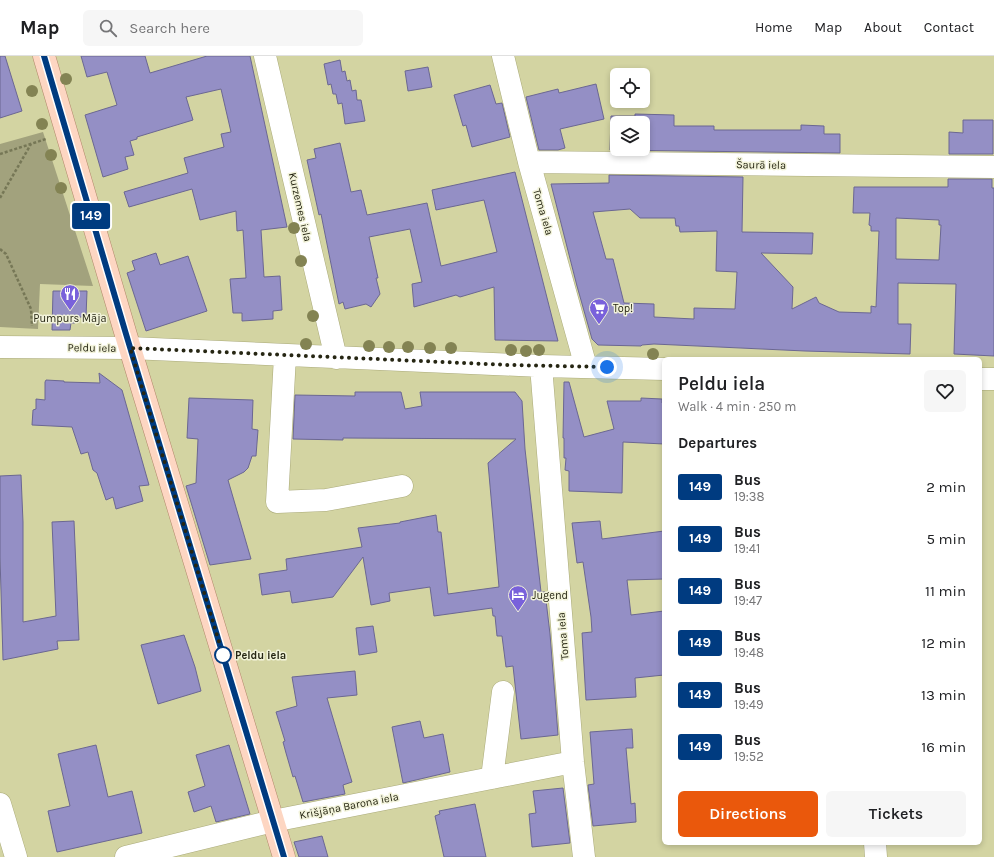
<!DOCTYPE html>
<meta charset="utf-8">
<style>
:root{--surface:#fff;--page:#f6f6f6;--text:#202124;--muted:#757577;--line:#e0e0e0;--accent:#ea580c}
body{margin:0;font-family:Karla,sans-serif;background:var(--page);color:var(--text);height:100vh;display:flex;flex-direction:column;font-size:15px;white-space:nowrap}
*{box-sizing:border-box;margin:0}
p{font-size:13px;color:var(--muted)}
.icon{flex:none;width:22px;height:22px;fill:none;stroke:currentColor;stroke-width:2;stroke-linecap:round;stroke-linejoin:round}
.map{position:relative;flex:1;overflow:hidden}
.sheet{position:absolute;left:662px;top:301px;width:320px;height:488px;display:flex;flex-direction:column;background:var(--surface);border-radius:6px;box-shadow:0 2px 6px #0003}
.sheet>*{flex:none}
.badge{padding:0 8px;border-radius:3px;font-size:14px;line-height:26px}
.controls{position:absolute;left:610px;top:12px;display:grid;gap:8px}
.controls a{display:grid;place-items:center;width:40px;height:40px;border-radius:6px;background:var(--surface);box-shadow:0 2px 6px #0003;font-size:20px}
.you{position:absolute;width:20px;height:20px;margin:-10px;border:3px solid #fff;border-radius:50%;background:#1a73e8;box-shadow:0 0 0 6px #1a73e833}
.map>.badge{position:absolute;translate:-50% -50%;box-shadow:0 0 0 2px #fff}
h2{padding:0 16px;font-size:15px;line-height:36px}
.round{display:grid;place-items:center;flex:none;width:42px;height:42px;border-radius:6px;background:var(--page)}
.headline{display:flex;align-items:center;justify-content:space-between;height:68px;padding:0 16px}
h1{font-size:19px;font-weight:600;line-height:30px}
.button{display:flex;gap:8px;margin-top:auto;padding:8px 16px}
.button a{flex:1;height:46px;border-radius:6px;background:var(--accent);color:#fff;font-size:16px;font-weight:600;line-height:46px;text-align:center}
.button a+a{background:var(--page);color:var(--text)}
ul{padding:0;list-style:none}
li{display:flex;align-items:center;gap:12px;height:52px;padding:0 16px}
li div{flex:1}
li b{display:block;font-size:15px}
li em{font-style:normal}
li .badge{min-width:44px;font-weight:700;text-align:center}
header{display:flex;align-items:center;gap:24px;box-sizing:border-box;height:56px;padding:0 20px;background:var(--surface);border-bottom:1px solid var(--line)}
header strong{font-size:19px}
nav{display:flex;gap:22px;margin-inline-start:auto;font-size:14px}
.search{width:280px;height:36px;background:var(--page);display:flex;align-items:center;gap:10px;box-sizing:border-box;padding:0 14px;border-radius:6px;color:var(--muted);font-size:15px}
.map>svg:first-child{display:block}
</style>
<header>
<strong>Map</strong>
<div class="search"><svg class="icon" aria-label="search" viewBox="0 0 24 24"><circle cx="10" cy="10" r="6"/><path d="M15 15l6 6"/></svg>Search here</div>
<nav><a>Home</a><a>Map</a><a>About</a><a>Contact</a></nav>
</header>
<div class="map">
<svg width="994" height="801" viewBox="0 0 994 801">
<rect width="100%" height="100%" fill="#d3d4a2"/>
<path fill="#a2a27d" d="M43,76L93,230L40,228L38,273L0,271V88Z"/>
<path fill="#948fc5" stroke="#6b6792" fill-rule="evenodd" d="M0,0H5L22,55L0,62Z
M81,0H145L150,17L207,0H250L287,171L261,174L264,221L280,220L282,254L273,255V263L242,265V257H233L230,223L246,222L243,174L237,175L236,155L200,164L192,133L129,151L124,136L188,117L184,102L224,91L221,78L231,76L221,33L186,41L193,64L137,81V83L130,85L134,99L125,101L128,113L103,121L85,59L117,49L107,16L87,21Z
M340,4L342,16L345,15L347,25L350,24L352,35L356,34L357,44H361L365,65L345,68L342,47L338,48L336,38H333L331,28L328,29L324,8Z
M428,11L432,31L408,35L405,15Z
M596,28L604,63L560,73L565,92L558,94H539L526,41L558,33L559,37Z
M490,29L496,48L502,47L510,81L472,91L466,69L463,70L454,39Z
M635,58L674,59V70H714V74H801V69L824,70V78H840V97L610,94L611,60H635ZM617,67H643V93H617Z
M963,64H993V98H949V76L963,77Z
M340,87L351,136L361,134L367,159L427,147L441,210L497,196L484,144L436,154L432,134L515,116L558,285L495,284L494,231L460,241L456,239L414,251L412,228L422,226L410,173L369,181L378,222H376L380,238L371,251L366,248L345,253L343,246L339,248L321,158L319,159L307,104L316,102L314,93Z
M609,119L743,121L742,176L813,177L812,198L761,197L793,231L792,253L816,241L819,247L839,256L871,257V250L876,251L879,175H871V170L869,169L870,157H853L854,131H948V123H992V132H994V300L954,298L956,228L898,227V268H911L910,298L805,295L654,288L642,289L641,290L598,289L592,283L577,230L551,128L609,127ZM630,153L640,162H675L676,170H679L680,176L717,175L716,215L737,216L735,253L694,252V263L654,261V248L624,247L613,203H606L593,156ZM896,162L939,164V169H941L939,204L896,203Z
M156,197L160,209L188,200L207,255L146,275L127,217L135,214L132,205Z
M53,235H87L86,261H75V267H71L70,274H52Z
M99,317L122,334L149,429L139,430L143,445L116,453L113,441L106,444L97,417L93,414L88,396L81,398L72,371L32,369L33,354L36,353V343L45,344V326L46,324L64,325V326L100,327Z
M564,326H569L584,381L614,373L607,345H641V342L662,343V347H664V388L623,386L622,437L569,435V415L565,414L566,402H564V382H563Z
M355,336H401L405,353L422,350L420,336H515L522,345L525,393L541,536H545L550,578L558,679L521,683L513,610L506,611L502,580H497L495,560H493L492,552L434,560L430,531L389,537L390,545L371,549L363,501L333,541L292,547L290,535L262,539L259,518L287,514L286,503L362,491L358,472L400,467V466L436,459L438,476H441L448,538L499,531L488,407L516,383L343,382V384L293,383L295,339L355,340Z
M189,342L253,344L252,373L258,374L256,400H252L248,412L244,416L228,424L251,503L210,509L186,430L196,427L198,383L187,382Z
M21,419L23,466V566L56,560L52,466L74,465L79,584L57,585L58,593L3,604L0,501V420Z
M600,465L602,483L664,475V523L627,524L631,559L664,555V619L635,622L636,641L586,644L582,577L592,576L591,561L583,506L577,507L572,467Z
M373,570L377,596L359,599L356,572Z
M184,579L195,611L201,635L158,648L141,589Z
M355,615L357,639L327,642L352,726L343,729L345,738L303,746L295,720L293,721L286,697L283,686L285,685L276,656L297,650L292,621Z
M420,665L424,682L443,678L450,716L403,727L392,671Z
M632,673L633,692H626L631,748L635,747L636,766L593,770L588,729L594,728L590,676Z
M96,689L108,741L132,735L142,777L57,796L48,755L70,750L58,698Z
M229,689L250,758L216,766L211,750L194,756L188,736L205,730L196,699Z
M563,732L570,787L532,791L529,758L536,757L533,735Z
M475,748L486,801H444L435,760L440,758L439,755Z
M322,780L328,801H299L294,786Z"/>
<g fill="none" stroke-linecap="round" stroke-linejoin="round">
<defs>
<path id="minor" d="M265,0L336,302
M503,0L529,106L586,311
M529,106L994,111
M0,291L130,292L541,310L664,313
M285,300L277,446L326,444L402,430
M541,310L573,706L584,801
M980,323H994
M492,722L503,636
M0,748L16,801
M875,787L876,801
M126,801L273,765L573,706"/>
<path id="major" d="M44,0L126,279L284,801"/>
</defs>
<use href="#minor" stroke="#aaaa79" stroke-width="23"/>
<use href="#major" stroke="#b1876a" stroke-width="23"/>
<path stroke="#767756" stroke-width="2.5" stroke-dasharray="3 2" stroke-linecap="butt" d="M0,98L46,83
M0,142L31,88
M0,193L6,198L31,253L32,270"/>
<use href="#minor" stroke="#fff" stroke-width="22"/>
<use href="#major" stroke="#fdd6c2" stroke-width="22"/>
</g>
<g fill="#838353">
<circle cx="66" cy="23" r="6"/>
<circle cx="32" cy="35" r="6"/>
<circle cx="42" cy="68" r="6"/>
<circle cx="51" cy="99" r="6"/>
<circle cx="61" cy="132" r="6"/>
<circle cx="294" cy="172" r="6"/>
<circle cx="301" cy="205" r="6"/>
<circle cx="313" cy="260" r="6"/>
<circle cx="306" cy="288" r="6"/>
<circle cx="369" cy="290" r="6"/>
<circle cx="389" cy="291" r="6"/>
<circle cx="408" cy="291" r="6"/>
<circle cx="430" cy="292" r="6"/>
<circle cx="451" cy="292" r="6"/>
<circle cx="511" cy="294" r="6"/>
<circle cx="539" cy="294" r="6"/>
<circle cx="526" cy="295" r="6"/>
<circle cx="653" cy="298" r="6"/>
</g>
<g fill="none" stroke-linecap="round" stroke-linejoin="round">
<defs>
<path id="line" d="M44,0L126,278L284,801"/>
</defs>
<use href="#line" stroke="#fff" stroke-width="9"/>
<use href="#line" stroke="#003b80" stroke-width="6"/>
<path stroke="#262613" stroke-width="4" stroke-dasharray="0 7.2" d="M223,599L130,292L509,309L607,311"/>
</g>
<defs>
<symbol id="restaurant-pin" viewBox="-11 -11 22 30"><path d="M0 17L-7.5 6A9.5 9.5 0 1 1 7.5 6Z" fill="#7961db" stroke="#f2f3da"/><path d="M-5-6h1v4h1v-4h1v4h1v-4h1v5L-1.5 .5V6h-2V.5L-5-1ZM5-6V6H3V1.5H1.5Q1.5-4 5-6Z" fill="#fff"/></symbol>
<symbol id="supermarket-pin" viewBox="-11 -11 22 30"><path d="M0 17L-7.5 6A9.5 9.5 0 1 1 7.5 6Z" fill="#7961db" stroke="#f2f3da"/><path d="M-6-5.5h2.5l.6 2H6L4.5 2H-2.5L-4.4-4H-6ZM-1.5 3.2a1.3 1.3 0 1 0 .1 0ZM3 3.2a1.3 1.3 0 1 0 .1 0Z" fill="#fff"/></symbol>
<symbol id="hotel-pin" viewBox="-11 -11 22 30"><path d="M0 17L-7.5 6A9.5 9.5 0 1 1 7.5 6Z" fill="#7961db" stroke="#f2f3da"/><path d="M-6-4.5h1.5V1H6V5H4.5V3h-9V5H-6ZM-4 0a1.8 1.8 0 1 1 3.6 0ZM.5 0V-2.5h3Q6-2.5 6 0Z" fill="#fff"/></symbol>
</defs>
<g fill-rule="evenodd">
<use href="#restaurant-pin" x="59" y="227" width="22" height="30"/>
<use href="#supermarket-pin" x="588" y="241" width="22" height="30"/>
<use href="#hotel-pin" x="507" y="528" width="22" height="30"/>
</g>
<circle fill="#fff" stroke="#003b80" stroke-width="2" cx="223" cy="599" r="8"/>
<g text-anchor="middle" dominant-baseline="central" stroke-width="3" stroke-linejoin="round" paint-order="stroke">
<g font-size="11" fill="#262613" stroke="#f2f3da">
<text transform="translate(761 109) rotate(1)">Šaurā iela</text>
<text transform="translate(300 151) rotate(77)">Kurzemes iela</text>
<text transform="translate(543 156) rotate(74)">Toma iela</text>
<text transform="translate(92 292) rotate(1)">Peldu iela</text>
<text transform="translate(563 580) rotate(-95)">Toma iela</text>
<text transform="translate(349 750) rotate(-11)">Krišjāņa Barona iela</text>
</g>
<g font-size="11" fill="#262613" stroke="#f2f3da" text-anchor="start">
<text x="613" y="252">Top!</text>
<text x="70" y="262" text-anchor="middle">Pumpurs Māja</text>
<text x="532" y="539">Jugend</text>
</g>
<g font-size="11" font-weight="bold" fill="#262613" stroke="#f2f3da" text-anchor="start">
<text x="235" y="599">Peldu iela</text>
</g>
</g>
</svg>
<div class="controls">
<a><svg class="icon" aria-label="locate" viewBox="0 0 24 24"><circle cx="12" cy="12" r="6"/><path d="M12 2v4M12 18v4M2 12h4M18 12h4"/></svg></a>
<a><svg class="icon" aria-label="layers" viewBox="0 0 24 24"><path d="M12 4l9 5-9 5-9-5zM3 14l9 5 9-5"/></svg></a>
</div>
<div class="you" style="left:607px;top:311px"></div>
<b class="badge" style="left:91px;top:160px;background:#003b80;color:#fff">149</b>
<section class="sheet">
<div class="headline"><div><h1>Peldu iela</h1><p>Walk · 4 min · 250 m</p></div><a class="round"><svg class="icon" aria-label="heart" viewBox="0 0 24 24"><path d="M12 20l-8-8c-3-5 5-10 8-4 3-6 11-1 8 4z"/></svg></a></div>
<h2>Departures</h2>
<ul>
<li><span class="badge" style="background:#003b80;color:#fff">149</span><div><b>Bus</b><p>19:38</p></div><em>2 min</em></li>
<li><span class="badge" style="background:#003b80;color:#fff">149</span><div><b>Bus</b><p>19:41</p></div><em>5 min</em></li>
<li><span class="badge" style="background:#003b80;color:#fff">149</span><div><b>Bus</b><p>19:47</p></div><em>11 min</em></li>
<li><span class="badge" style="background:#003b80;color:#fff">149</span><div><b>Bus</b><p>19:48</p></div><em>12 min</em></li>
<li><span class="badge" style="background:#003b80;color:#fff">149</span><div><b>Bus</b><p>19:49</p></div><em>13 min</em></li>
<li><span class="badge" style="background:#003b80;color:#fff">149</span><div><b>Bus</b><p>19:52</p></div><em>16 min</em></li>
</ul>
<div class="button"><a>Directions</a><a>Tickets</a></div>
</section>
</div>
